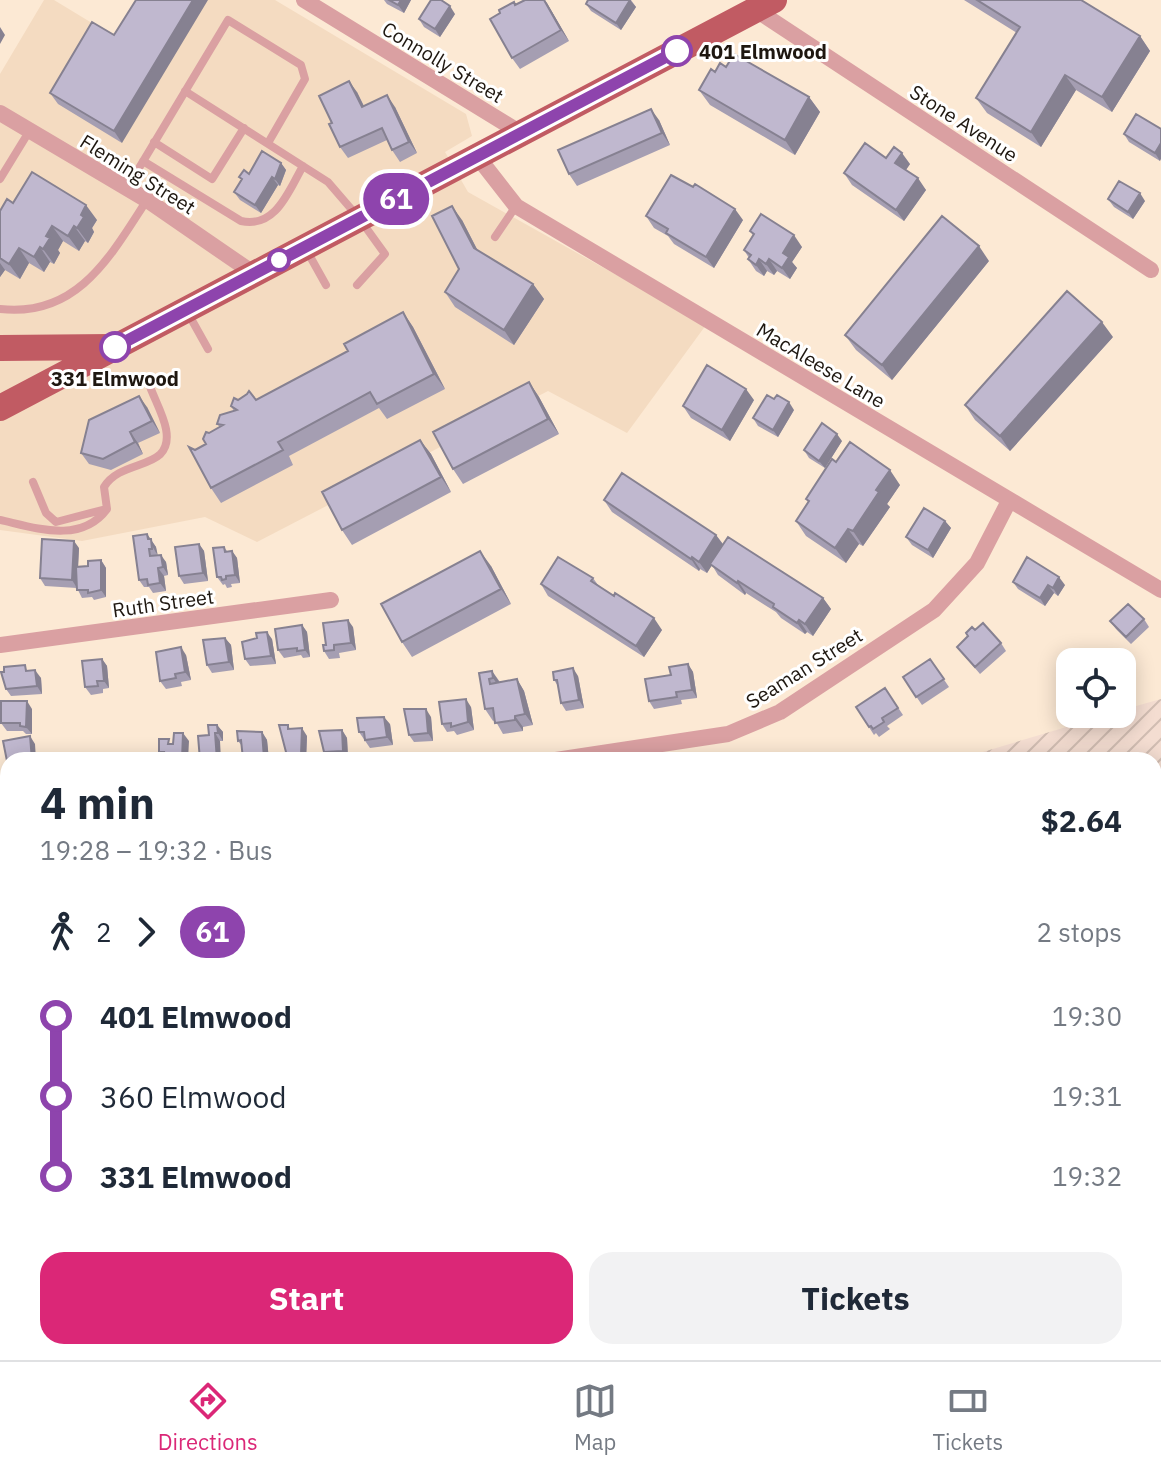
<!DOCTYPE html>
<meta charset="utf-8">
<style>
:root{--surface:#fff;--page:#f2f2f3;--text:#1f2937;--muted:#747a83;--line:#e0e1e3;--accent:#db2777}
body{margin:0;font-family:"IBM Plex Sans",sans-serif;background:var(--page);color:var(--text);height:100vh;display:flex;flex-direction:column;font-size:30px;white-space:nowrap}
*{box-sizing:border-box;margin:0}
p{font-size:26px;color:var(--muted)}
.icon{flex:none;width:44px;height:44px;fill:none;stroke:currentColor;stroke-width:2;stroke-linecap:round;stroke-linejoin:round}
.map{position:relative;flex:1;overflow:hidden}
.panel{position:absolute;left:0px;top:752px;width:1162px;height:608px;display:flex;flex-direction:column;background:var(--surface);border-radius:24px 24px 0 0;box-shadow:0 4px 20px #0003}
.panel>*{flex:none}
.badge{padding:0 16px;border-radius:26px;font-size:28px;line-height:52px}
.tools{position:absolute;left:1056px;top:648px;display:grid;gap:16px}
.tools a{display:grid;place-items:center;width:80px;height:80px;border-radius:16px;background:var(--surface);box-shadow:0 4px 20px #0003;font-size:40px}
.map>.badge{position:absolute;translate:-50% -50%;box-shadow:0 0 0 4px #fff}
.legs{display:flex;align-items:center;gap:12px;height:88px;padding:0 40px;font-size:26px}
.legs p{margin-inline-start:auto}
.summary{display:flex;align-items:center;justify-content:space-between;height:136px;padding:0 40px}
h1{font-size:44px;font-weight:700;line-height:60px}
.primary-button{display:flex;gap:16px;margin-top:auto;padding:16px 40px}
.primary-button a{flex:1;height:92px;border-radius:24px;background:var(--accent);color:#fff;font-size:32px;font-weight:700;line-height:92px;text-align:center}
.primary-button a+a{background:var(--page);color:var(--text)}
ul{padding:0 40px;list-style:none}
li{display:flex;align-items:center;gap:28px;height:80px;font-size:30px}
li i{display:grid;place-items:center;width:12px;height:100%;margin:0 10px;background:currentColor}
li i::after{content:'';width:20px;height:20px;margin:-10px;border:6px solid;border-radius:50%;background:var(--surface)}
li p{margin-inline-start:auto}
li:first-child i{background:linear-gradient(#0000 50%,currentColor 0)}
li:last-child i{background:linear-gradient(currentColor 50%,#0000 0)}
.tab-bar{display:flex;justify-content:space-around;align-items:center;height:112px;border-top:2px solid var(--line);background:var(--surface);font-size:22px;color:var(--muted)}
.tab-bar a{display:grid;justify-items:center;gap:4px}
.tab-bar .on{color:var(--accent)}
.map>svg:first-child{display:block}
</style>
<div class="map">
<svg width="1161" height="1360" viewBox="0 0 1161 1360">
<defs>
<pattern id="industrial-furrows" width="10" height="10" patternUnits="userSpaceOnUse" patternTransform="scale(2)"><rect width="10" height="10" fill="#f4ddd1"/><path d="M-1 1l2-2M0 10L10 0M9 11l2-2" fill="none" stroke="#d1bdb2"/></pattern>
</defs>
<rect width="100%" height="100%" fill="#fce9d4"/>
<path fill="#f4dbc1" d="M44,0H54L115,37L138,0H275L466,114L472,136L445,152L468,192L706,325L627,433L548,391L257,542L205,517L82,541L0,530V74Z"/>
<path fill="url(#industrial-furrows)" d="M1161,699V1123L1154,1118V760H956L1110,714H1122V710Z
M0,1025H8V1204H0Z
M106,1352H452L404,1360H107Z"/>
<g fill="none" stroke-linecap="round" stroke-linejoin="round">
<path stroke="#daa0a2" stroke-width="8" d="M185,91L328,182L359,218L385,254L357,285
M154,142L212,179L244,128
M143,161L241,221C276,229 289,190 303,166
M0,179L30,130
M127,188L228,20L301,65L305,79L268,143
M495,237L516,206
M307,251L326,285
M0,309C78,318 111,255 147,200
M189,315L208,349
M33,482L46,513L56,522L106,509
M0,520C36,528 81,544 107,509L104,487C122,457 174,472 166,429C163,413 153,397 148,381"/>
<path stroke="#daa0a2" stroke-width="16" d="M304,0L521,133
M756,10L1151,270
M0,113L147,200L253,273
M477,156L516,206L1161,590
M0,645L331,600
M556,760L728,734L780,712L934,610L977,563L1009,501
M0,842L8,841
M0,1045L8,1044
M667,1360L719,1352"/>
<path stroke="#c15b63" stroke-width="26" d="M0,348L112,347
M0,408L774,0"/>
</g>
<path fill="#a59eb2" d="M384,0H411L404,13L387,4Z
M525,0H545L569,41L520,69L512,58L516,5Z
M588,0H631L636,7L621,30L591,11L586,4Z
M964,0H1081L1140,36L1150,51L1112,112L1076,90L1041,147L987,113L976,98L1017,33Z
M455,14L440,37L424,27L419,19Z
M92,22L122,143L58,104L50,93Z
M715,72L809,97L820,112L795,155L710,105L699,90Z
M357,92L364,106L395,107L417,153L400,162L392,150L387,140L348,158L340,147L332,123Z
M659,120L670,145L577,186L569,174Z
M1161,129L1160,161L1129,142L1124,134Z
M886,158L910,164L906,170L926,190L904,221L852,185L844,173Z
M281,163L286,170L280,186L278,185L261,213L240,200L234,192L242,180L239,177Z
M1108,199L1145,201L1133,219L1114,207Z
M13,203L97,220L92,228L94,232L88,243L85,241L79,251L63,241L58,250L60,253L54,264L50,262L44,272L29,263L20,279L5,270L0,277V211Z
M646,216L743,220L714,268L674,244L668,236L654,228Z
M462,220L478,251L533,284L544,299L514,345L455,307L445,292L459,269Z
M750,231L802,247L792,262L797,268L790,279L777,271L774,275L767,271L764,276L756,271L748,259L749,258L744,250L753,235Z
M989,261L892,380L856,350L845,335Z
M403,312L413,327L445,389L387,419L379,408L289,456L293,465L221,503L211,488L195,450L206,444L209,433L220,427L217,424L234,411L231,406L238,400H256L348,351Z
M1113,337L1010,451L975,420L965,405Z
M529,382L539,397L559,434L463,484L453,469Z
M754,400L730,441L691,418L683,406Z
M147,407L160,433L138,443L143,454L111,470L89,464L81,453Z
M794,410L778,437L758,426L753,418Z
M420,440L431,454L451,492L352,545L342,530Z
M842,441L825,468L809,458L804,450Z
M836,462L900,485L887,504L890,507L863,546L859,544L846,563L806,536L796,521L808,502L806,499Z
M604,500L716,535L723,544L823,598L831,609L813,636L807,632L805,634L781,618L776,612L746,593L745,595L718,575L712,565L707,573L700,569L699,571L612,512Z
M945,521L951,528L933,558L912,545L906,537Z
M147,534L156,547L157,555L166,562L168,575L164,576L166,591L153,593L149,587H144L139,580Z
M199,544L204,551L208,581L184,584L179,576Z
M224,547L227,551H232L237,558L240,583L231,584L232,587L227,588L225,584L223,585L217,577Z
M79,548L78,567L88,566L101,560L106,568V597L94,600L92,597L82,598L77,588L45,586L40,578Z
M491,566L511,604L412,657L402,642Z
M593,578L598,585L662,630L644,657L548,596L541,584Z
M1013,582L1065,585L1058,596L1054,593L1045,606L1018,589Z
M1144,619L1149,627L1131,644L1116,629L1110,621Z
M302,625L307,632L310,657L303,658L301,655L284,658L278,650Z
M353,627L356,650L339,653L340,658L329,659L324,651L326,645Z
M975,630L1001,643L1006,651L980,674L957,647Z
M225,638L231,645L234,670L212,673L207,665Z
M257,638L272,639L276,664L250,666L245,659Z
M186,655L191,680L181,682L182,686L166,689L160,681Z
M102,659L107,666L109,688L103,689V693L91,695L85,687Z
M930,659L949,687L922,705L903,677Z
M688,664L693,672L697,698L681,700L682,704L654,709L649,701L671,675Z
M29,671L41,678L42,694L11,696L6,689Z
M492,671L500,682L517,679L524,691L533,725L523,727V731L503,734L495,720L493,721L485,709L479,673Z
M578,676L584,708L566,711L561,703L558,686L554,680Z
M885,688L903,715L887,726L890,729L879,737L876,733L874,735L856,707Z
M471,707L474,730L457,735L454,731L447,732L442,724Z
M32,709V734H26L23,731H7L1,723Z
M431,717L433,741L414,742L409,735Z
M390,724L393,745L370,748L359,732Z
M217,725L223,732V741H220L209,735Z
M288,725L290,729L307,736L306,760H290L287,756Z
M342,730L347,738L348,758L329,760L324,752Z
M262,732L267,740L269,760H243L242,746L238,741Z
M8,784V818H6L1,810Z
M0,865H8V900H0Z
M8,920V955L0,956V921Z
M8,982V1015L6,1012L0,1013V983Z
M962,1352H1152L1146,1360H999L1002,1357L996,1353L991,1360H973Z"/>
<path fill="#868191" d="M193,0H208L122,143L114,131Z
M401,0H411L404,13L398,5Z
M544,0L547,3L569,41L561,30Z
M630,0L636,7L621,30L616,23Z
M450,6L455,14L440,37L435,29Z
M0,27L5,35L0,44Z
M1140,36L1150,51L1112,112L1102,97Z
M1065,75L1076,90L1041,147L1031,132Z
M349,81L357,92L370,119L362,107Z
M387,95L395,107L417,153L409,142Z
M809,97L820,112L795,155L785,140Z
M651,109L659,120L670,145L662,133Z
M1161,143V159L1160,161L1155,153Z
M902,153L910,164L903,174L895,163Z
M281,163L286,170L280,186L275,179Z
M272,177L278,185L261,213L255,205Z
M918,178L926,190L904,221L896,210Z
M1140,193L1145,201L1133,219L1128,212Z
M86,205L97,220L92,228L94,232L88,243L77,228L81,215Z
M452,206L462,220L484,263L474,248Z
M735,209L743,220L714,268L706,257Z
M52,226L63,241L58,250L60,253L54,264L43,249L46,236Z
M74,226L85,241L79,251L68,236Z
M794,235L802,247L792,262L797,268L790,279L782,268L783,253Z
M979,246L989,261L892,380L882,365Z
M40,247L50,262L44,272L34,257Z
M19,248L29,263L20,279L9,264Z
M759,259L767,271L764,276L756,265Z
M769,259L777,271L774,275L766,264Z
M0,263L5,270L0,277Z
M533,284L544,299L514,345L504,330Z
M403,312L413,327L445,389L434,374Z
M1102,322L1113,337L1010,451L1000,436Z
M529,382L539,397L559,434L548,419Z
M746,389L754,400L730,441L722,430Z
M139,396L147,407L160,433L152,421Z
M789,402L794,410L778,437L773,430Z
M130,432L138,443L143,454L135,442Z
M837,434L842,441L825,468L819,461Z
M420,440L431,454L451,492L441,477Z
M890,470L900,485L887,504L890,507L863,546L853,531L876,490Z
M945,521L951,528L933,558L928,550Z
M848,529L859,544L846,563L835,548Z
M147,534L156,547L158,556L148,539Z
M716,535L724,546L707,573L699,562Z
M74,541L79,548L77,588L72,580Z
M199,544L204,551L208,581L203,573Z
M232,551L237,558L240,583L235,575Z
M480,551L491,566L511,604L501,589Z
M161,555L166,562L168,575L163,567Z
M692,557L700,569L699,571L691,559Z
M101,560L106,568V597L101,590Z
M158,568L164,576L166,591L160,583Z
M1059,577L1065,585L1058,596L1053,588Z
M738,581L746,593L745,595L737,583Z
M1048,585L1054,593L1045,606L1040,598Z
M823,598L831,609L813,636L805,624Z
M654,618L662,630L644,657L636,646Z
M348,620L353,627L356,650L351,643Z
M799,620L807,632L805,634L797,623Z
M302,625L307,632L310,657L305,650Z
M267,632L272,639L276,664L271,656Z
M225,638L231,645L234,670L229,662Z
M181,647L186,655L191,680L185,672Z
M102,659L107,666L109,688L104,681Z
M688,664L693,672L697,698L692,690Z
M573,668L578,676L584,708L579,700Z
M35,670L41,678L42,694L37,686Z
M492,671L500,683L501,690L493,678Z
M517,679L524,691L533,725L525,714Z
M466,699L471,707L474,730L468,722Z
M27,701L32,709V734L26,727Z
M426,709L431,717L433,741L428,733Z
M515,716L523,727V731L515,720Z
M384,717L390,724L393,745L387,737Z
M217,725L223,732V741L218,733Z
M302,728L307,736L306,760H304L301,755Z
M342,730L347,738L348,758L343,751Z
M262,732L267,740L269,760H265L264,758Z
M183,733L189,741L188,760H182Z
M215,733L220,741L221,760H217Z
M30,736L35,744L36,760H32Z
M1155,1237L1161,1246V1251L1154,1260Z
M1154,1262L1160,1271L1154,1279Z
M1157,1323L1161,1329V1340L1154,1349V1327Z
M46,1352H50L51,1360H46Z
M980,1352H995L996,1353L991,1360H978L976,1357Z
M1136,1352H1152L1146,1360H1135L1132,1356Z
M1074,1354L1079,1360H1070Z"/>
<path fill="#c0b8cf" stroke="#868191" stroke-width="2" d="M136,0H193L114,131L50,93L92,22L114,35Z
M389,0H401L398,5Z
M431,0H441L450,6L435,29L419,19Z
M525,0H544L561,30L512,58L490,19L500,13L499,10L514,2L515,5Z
M588,0H630L616,23L586,4Z
M977,0H1081L1140,36L1102,97L1065,75L1031,132L976,98L1020,27Z
M734,54L809,97L785,140L699,90L711,69L715,72L720,63L726,67Z
M349,81L362,107L387,95L409,142L392,150L382,128L340,147L329,124L332,123L319,96Z
M651,109L662,133L569,174L558,150Z
M1136,114L1161,129V143L1155,153L1124,134Z
M865,143L886,158L894,147L902,153L895,163L918,178L896,210L844,173Z
M262,151L281,163L275,179L272,177L255,205L234,192L242,179L239,177L244,170L249,174Z
M32,172L86,205L81,215L84,217L77,228L74,226L68,236L52,226L46,236L50,238L43,249L40,247L34,257L19,248L9,264L0,258V211L7,199L13,203Z
M671,175L693,187L695,184L735,209L706,257L666,233L668,229L646,216Z
M1119,181L1140,193L1128,212L1108,199Z
M452,206L474,248L533,284L504,330L445,292L459,269L432,216Z
M761,214L794,235L783,253L789,257L782,268L769,259L766,264L759,259L756,265L748,259L751,255L744,250L754,234L750,231Z
M942,216L979,246L882,365L845,335Z
M1067,291L1102,322L1000,436L965,405Z
M403,312L434,374L377,404L370,392L278,442L283,450L211,488L189,447L195,450L206,444L203,439L206,432L209,433L223,425L217,424L220,415L237,410L231,406L234,398L238,400L247,394L249,391L256,400L348,351L344,344Z
M707,365L746,389L722,430L683,406Z
M529,382L548,419L453,469L433,432Z
M767,395L774,399L777,395L789,402L773,430L753,418Z
M139,396L152,421L130,432L135,442L103,459L81,453L89,420Z
M822,423L837,434L819,461L804,450Z
M420,440L441,477L342,530L322,492Z
M850,442L890,470L876,490L879,492L853,531L848,529L835,548L796,521L809,501L806,499L832,459L836,462Z
M622,473L716,535L699,562L692,557L691,559L604,500Z
M924,508L945,521L928,550L906,537Z
M147,534L148,539H151L152,549H149L150,556L161,555L163,567L158,568L160,583L148,585L147,579L139,580L133,536Z
M728,537L823,598L805,624L799,620L797,623L773,607L774,604L738,581L737,583L710,564Z
M42,539L74,541L72,580L40,578Z
M199,544L203,573L179,576L175,547Z
M224,547L225,552L232,551L235,575L226,576V579L222,580L221,577H217L213,548Z
M480,551L501,589L402,642L381,604Z
M558,557L593,578L591,581L614,596L615,593L654,618L636,646L541,584Z
M1027,557L1059,577L1053,588L1048,585L1040,598L1013,582Z
M101,560V590L88,593V590H77L76,567L88,566V561Z
M1128,604L1144,619L1126,637L1110,621Z
M348,620L351,643L334,645V650L324,651L323,645H326L323,623Z
M983,623L1001,643L975,667L957,647L968,636L966,633L972,627L975,630Z
M302,625L305,650L297,651V648L278,650L275,629Z
M267,632L271,656L245,659L242,642L257,638L256,633Z
M225,638L229,662L207,665L203,640Z
M181,647L185,672L175,674L176,678L160,681L156,652Z
M102,659L104,681H97L98,686L85,687L82,661Z
M930,659L944,679L916,697L903,677Z
M688,664L692,690L676,692L677,697L649,701L645,679L671,675L669,667Z
M25,665L26,671L35,670L37,686L6,689L1,672H4V667Z
M573,668L579,700L561,703L557,680H554L553,672Z
M492,671L493,678L489,679L490,684L517,679L525,714L515,716V720L495,723L493,708L485,709L479,673Z
M885,688L898,708L882,718L884,722L873,729L871,726L869,727L856,707Z
M466,699L468,722L451,727V723L442,724L439,702Z
M1,701H27L26,727L20,726V723H1Z
M404,709H426L428,733L409,735Z
M384,717L387,737L365,740L364,732H359L357,718Z
M208,725H217L218,733H215L217,760H200L198,736L209,735Z
M279,725H288V729L302,728L301,755L287,756Z
M342,730L343,751L324,752L319,731Z
M237,731L262,732L264,758L243,759L241,740L238,741Z
M174,733H183L182,760H163L164,752H159V739H169L168,744H173Z
M30,736L32,760H8V766L3,741Z
M116,756H122V760H116Z
M77,757H98V760H77Z
M0,784H8V810H1Z
M0,865H8V892H0Z
M1161,902V916L1157,923L1154,921V913Z
M8,920V947L0,948V921Z
M8,982V1009L5,1010L4,1004L0,1005V983Z
M8,1108V1158L0,1109Z
M19,1352H46V1360H20Z
M969,1352H980L976,1357Z
M1002,1352H1136L1132,1356L1137,1360H1083L1074,1354L1070,1360H999L1004,1354Z"/>
<g fill="none" stroke-linecap="round" stroke-linejoin="round">
<defs>
<path id="line-1" d="M115,347L677,51"/>
</defs>
<use href="#line-1" stroke="#fff" stroke-width="18"/>
<use href="#line-1" stroke="#8e44ad" stroke-width="12"/>
</g>
<g fill="#fff" stroke="#8e44ad" stroke-width="4">
<circle cx="677" cy="51" r="14"/>
<circle cx="279" cy="260" r="10"/>
<circle cx="115" cy="347" r="14"/>
</g>
<g text-anchor="middle" dominant-baseline="central" stroke-width="6" stroke-linejoin="round" paint-order="stroke">
<g font-size="20" font-weight="bold" fill="#1e1710" stroke="#fff" text-anchor="start">
<text x="699" y="51">401 Elmwood</text>
<text x="115" y="378" text-anchor="middle">331 Elmwood</text>
</g>
<g font-size="20" fill="#1e1710" stroke="#fff">
<text transform="translate(443 62) rotate(31)">Connolly Street</text>
<text transform="translate(964 123) rotate(33)">Stone Avenue</text>
<text transform="translate(138 174) rotate(32)">Fleming Street</text>
<text transform="translate(821 365) rotate(31)">MacAleese Lane</text>
<text transform="translate(163 603) rotate(-8)">Ruth Street</text>
<text transform="translate(804 668) rotate(-32)">Seaman Street</text>
</g>
</g>
</svg>
<div class="tools">
<a><svg class="icon" aria-label="locate" viewBox="0 0 24 24"><circle cx="12" cy="12" r="6"/><path d="M12 2v4M12 18v4M2 12h4M18 12h4"/></svg></a>
</div>
<b class="badge" style="left:396px;top:199px;background:#8e44ad;color:#fff">61</b>
<section class="panel">
<div class="summary"><div><h1>4 min</h1><p>19:28 – 19:32 · Bus</p></div><b>$2.64</b></div>
<div class="legs"><svg class="icon" aria-label="walk" viewBox="0 0 24 24"><circle cx="13" cy="4" r="2"/><path d="M13 8l-2 6 4 7M11 14l-3 7M7 12l3-4h3l4 4"/></svg>2<svg class="icon" aria-label="forward" viewBox="0 0 24 24"><path d="M9 5l7 7-7 7"/></svg><b class="badge" style="background:#8e44ad;color:#fff">61</b><p>2 stops</p></div>
<ul>
<li><i style="color:#8e44ad"></i><b>401 Elmwood</b><p>19:30</p></li>
<li><i style="color:#8e44ad"></i><span>360 Elmwood</span><p>19:31</p></li>
<li><i style="color:#8e44ad"></i><b>331 Elmwood</b><p>19:32</p></li>
</ul>
<div class="primary-button"><a>Start</a><a>Tickets</a></div>
</section>
</div>
<nav class="tab-bar">
<a class="on"><svg class="icon" aria-label="directions" viewBox="0 0 24 24"><path d="M12 3l9 9-9 9-9-9zM9 14v-3h6M13 9l2 2-2 2"/></svg>Directions</a>
<a><svg class="icon" aria-label="map" viewBox="0 0 24 24"><path d="M3 6l6-2 6 2 6-2v14l-6 2-6-2-6 2zM9 4v14M15 6v14"/></svg>Map</a>
<a><svg class="icon" aria-label="tickets" viewBox="0 0 24 24"><path d="M3 7h18v10H3zM15 7v10"/></svg>Tickets</a>
</nav>
